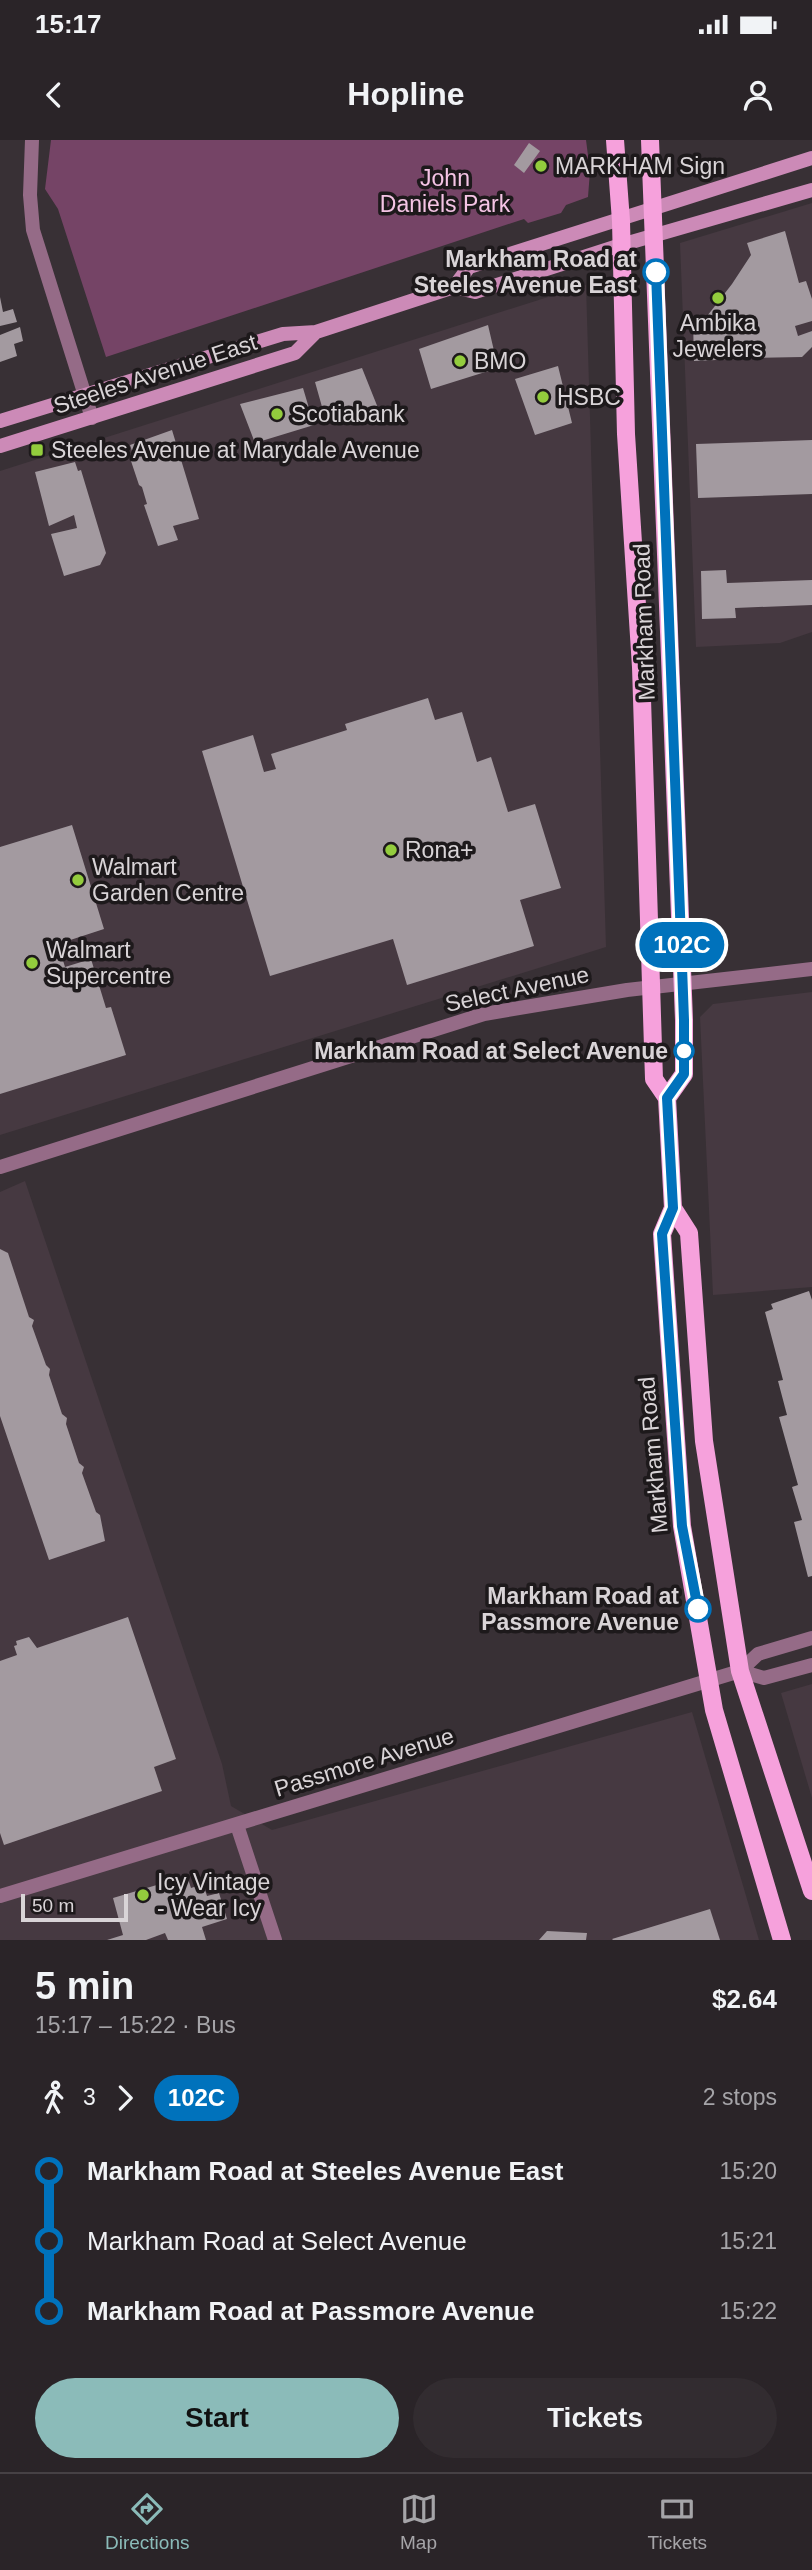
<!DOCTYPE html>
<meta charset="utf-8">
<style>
:root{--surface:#2a2428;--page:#322c30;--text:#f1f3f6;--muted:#a5a4a8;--line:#464145;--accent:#8bbbb9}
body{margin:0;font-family:Helvetica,sans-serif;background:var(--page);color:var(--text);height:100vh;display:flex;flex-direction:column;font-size:26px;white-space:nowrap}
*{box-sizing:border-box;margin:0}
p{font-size:23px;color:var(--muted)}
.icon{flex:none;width:38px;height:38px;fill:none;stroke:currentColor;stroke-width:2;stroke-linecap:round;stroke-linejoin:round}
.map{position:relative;height:1800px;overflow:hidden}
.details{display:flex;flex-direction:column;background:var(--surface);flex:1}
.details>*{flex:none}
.badge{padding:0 14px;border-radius:23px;font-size:24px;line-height:46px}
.scale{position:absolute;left:21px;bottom:18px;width:107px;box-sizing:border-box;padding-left:7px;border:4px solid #d9d4d7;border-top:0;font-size:19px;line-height:24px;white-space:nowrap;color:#d9d4d7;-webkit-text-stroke:5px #1d191b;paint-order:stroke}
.map>.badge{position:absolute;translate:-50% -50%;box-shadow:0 0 0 4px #fff}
.legs{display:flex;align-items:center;gap:10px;height:77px;padding:0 35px;font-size:23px}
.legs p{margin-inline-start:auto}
.head{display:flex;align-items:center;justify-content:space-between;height:119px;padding:0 35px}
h1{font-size:38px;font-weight:600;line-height:52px}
.button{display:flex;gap:14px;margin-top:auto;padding:14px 35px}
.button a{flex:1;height:80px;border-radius:42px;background:var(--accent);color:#111;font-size:28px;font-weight:600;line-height:80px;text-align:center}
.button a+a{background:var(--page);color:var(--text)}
ul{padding:0 35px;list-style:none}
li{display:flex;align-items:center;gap:24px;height:70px;font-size:26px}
li i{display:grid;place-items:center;width:10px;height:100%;margin:0 9px;background:currentColor}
li i::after{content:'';width:18px;height:18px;margin:-9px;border:5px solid;border-radius:50%;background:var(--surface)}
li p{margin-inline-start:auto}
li:first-child i{background:linear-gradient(#0000 50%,currentColor 0)}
li:last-child i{background:linear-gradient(currentColor 50%,#0000 0)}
.status{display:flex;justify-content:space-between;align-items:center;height:49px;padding:0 35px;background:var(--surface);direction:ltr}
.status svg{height:19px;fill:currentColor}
header{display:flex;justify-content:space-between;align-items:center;height:91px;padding:0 35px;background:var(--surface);font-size:32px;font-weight:600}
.tabs{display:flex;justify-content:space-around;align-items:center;height:98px;border-top:2px solid var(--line);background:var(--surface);font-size:19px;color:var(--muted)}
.tabs a{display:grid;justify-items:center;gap:4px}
.tabs .active{color:var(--accent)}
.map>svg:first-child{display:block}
</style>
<div class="status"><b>15:17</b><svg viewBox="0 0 49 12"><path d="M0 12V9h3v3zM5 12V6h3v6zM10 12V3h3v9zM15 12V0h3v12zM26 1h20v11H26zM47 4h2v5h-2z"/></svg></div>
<header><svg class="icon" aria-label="back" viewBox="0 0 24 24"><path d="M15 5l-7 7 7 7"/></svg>Hopline<svg class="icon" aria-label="person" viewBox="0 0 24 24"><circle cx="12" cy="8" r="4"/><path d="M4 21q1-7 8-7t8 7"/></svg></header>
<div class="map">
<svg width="812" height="1800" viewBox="0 0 812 1800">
<rect width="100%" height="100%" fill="#383035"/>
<path fill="#463941" d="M812,63V492L780,503L696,507L680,103Z
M586,145L606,807L0,995V331Z
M812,852V1147L713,1155L700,877L713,864Z
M25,1041L222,1624L231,1666L272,1690L692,1572L759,1800H0V1052Z
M812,1544V1658L781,1553Z"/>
<path fill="#754466" d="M51,0H586L590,31L588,57L566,65L561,73L528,83L524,79L106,217L58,69L45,49Z"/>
<path fill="#a39aa0" d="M529,3L540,11L524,33L514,25Z
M785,91L799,143L806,141L812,159V181L795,186L798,196L812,191V207L802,217L750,218L749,207H736L738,219L694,221L693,181L704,180L732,144L751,115L747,103Z
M0,157L3,172L13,169L17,182L0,186Z
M488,185L498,228L431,249L419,209Z
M20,187L23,201L14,204L17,216L0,222V195Z
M558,226L572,283L535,295L515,239Z
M362,228L378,268L326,281L315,242Z
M303,248L314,285L255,303L240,264Z
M172,290L199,379L173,386L178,400L158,406L144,365L147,364L142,347L139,345L129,315L133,314L130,305Z
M812,300V354L698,358L696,304Z
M75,322L78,331L81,330L106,413L100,425L64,436L51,394L77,388L74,375L49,386L35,332Z
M726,430L727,443L812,440V465L735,468L736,478L702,479L701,431Z
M428,558L435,580L462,572L477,622L491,617L508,672L535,664L561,748L520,760L534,806L407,845L393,799L270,836L202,611L253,595L264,632L276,629L271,614L347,590L345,584Z
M72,685L104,789L58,804L65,827L91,819L106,868L111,867L126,915L0,954V707Z
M0,1109L8,1113L29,1177L34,1180L32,1186L46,1225L50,1229L49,1235L62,1274L67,1278L66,1284L79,1323L84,1327L82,1333L96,1372L100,1375L105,1401L49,1420L0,1276Z
M809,1151L812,1160V1436L808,1437L794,1382L802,1380L792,1347L798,1345L779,1277L787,1275L778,1241L783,1240L765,1172L773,1169L771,1164Z
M128,1477L176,1619L154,1627L162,1651L4,1705L0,1693V1521L17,1515L14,1506L17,1505L16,1501L29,1497L37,1508Z
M187,1736L191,1748L203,1744L207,1756L219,1753L227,1779L202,1787L206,1800H168L165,1793L146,1800H107L123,1795L113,1758Z
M710,1769L720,1800H613L612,1799Z
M547,1791L587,1793L586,1800H539Z"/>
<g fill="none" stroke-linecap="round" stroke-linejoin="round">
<path stroke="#956b87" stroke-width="14" d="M32,0L30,55L33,90L92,278
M0,1027L484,874L627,850L812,829
M237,1685L275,1800"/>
<path stroke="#956b87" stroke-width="14" d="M740,1531L764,1538L812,1525
M0,1756L740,1531L758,1514L812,1498"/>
<path stroke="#cc8ab7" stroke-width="14" d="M454,147L469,127L812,18
M0,281L283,194L316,192L454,147L475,152L621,105L812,50
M0,306L295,213L316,192"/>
<path stroke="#f6a1dc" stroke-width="18" d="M615,0L621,81L626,294L641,527L654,939L667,958L673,1068L662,1094L682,1386L714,1570L782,1800
M650,0L684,880V934L667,958
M673,1068L689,1093L704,1301L740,1531L812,1751"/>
</g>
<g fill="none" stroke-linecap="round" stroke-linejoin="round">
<defs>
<path id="line-1" d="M656,132L684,880V934L667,958L673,1068L662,1094L682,1386L698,1469"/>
</defs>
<use href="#line-1" stroke="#fff" stroke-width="16"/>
<use href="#line-1" stroke="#0072bc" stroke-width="10"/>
</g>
<g fill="#93cc3d" stroke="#1d191b" stroke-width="2.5">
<circle cx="541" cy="26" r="7"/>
<circle cx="718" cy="158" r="7"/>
<circle cx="460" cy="221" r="7"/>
<circle cx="543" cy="257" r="7"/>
<circle cx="277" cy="274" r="7"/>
<rect x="30" y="303" width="14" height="14" rx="3.5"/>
<circle cx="391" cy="710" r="7"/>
<circle cx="78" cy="740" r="7"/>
<circle cx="32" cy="823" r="7"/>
<circle cx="143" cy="1755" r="7"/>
</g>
<g fill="#fff" stroke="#0072bc" stroke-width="3.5">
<circle cx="656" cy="132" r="12"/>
<circle cx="684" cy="911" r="9"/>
<circle cx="698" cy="1469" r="12"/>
</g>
<g text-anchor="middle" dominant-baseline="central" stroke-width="7" stroke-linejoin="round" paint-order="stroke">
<g font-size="23" fill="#d9d4d7" stroke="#1d191b" text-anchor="start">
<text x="555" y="26">MARKHAM Sign</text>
<text x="718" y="183" text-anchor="middle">Ambika<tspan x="718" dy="26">Jewelers</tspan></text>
<text x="474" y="221">BMO</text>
<text x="557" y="257">HSBC</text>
<text x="291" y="274">Scotiabank</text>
<text x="51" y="310">Steeles Avenue at Marydale Avenue</text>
<text x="405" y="710">Rona+</text>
<text x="92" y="727">Walmart<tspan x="92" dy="26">Garden Centre</tspan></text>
<text x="46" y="810">Walmart<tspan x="46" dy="26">Supercentre</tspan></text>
<text x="157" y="1742">Icy Vintage<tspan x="157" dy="26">- Wear Icy</tspan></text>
</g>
<g font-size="23" fill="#f5c4e5" stroke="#1d191b">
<text x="445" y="38">John<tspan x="445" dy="26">Daniels Park</tspan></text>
</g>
<g font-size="23" font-weight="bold" fill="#d9d4d7" stroke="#1d191b" text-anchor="end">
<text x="637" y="119">Markham Road at<tspan x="637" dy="26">Steeles Avenue East</tspan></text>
<text x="668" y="911">Markham Road at Select Avenue</text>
<text x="679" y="1456">Markham Road at<tspan x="679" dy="26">Passmore Avenue</tspan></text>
</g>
<g font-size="23" fill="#d9d4d7" stroke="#1d191b">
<text transform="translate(155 234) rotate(-18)">Steeles Avenue East</text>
<text transform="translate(644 482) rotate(-92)">Markham Road</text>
<text transform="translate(517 849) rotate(-12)">Select Avenue</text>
<text transform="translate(653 1315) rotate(-95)">Markham Road</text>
<text transform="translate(364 1622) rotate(-17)">Passmore Avenue</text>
</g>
</g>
</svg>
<div class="scale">50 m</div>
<b class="badge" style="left:682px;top:805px;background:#0072bc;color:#fff">102C</b>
</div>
<section class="details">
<div class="head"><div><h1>5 min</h1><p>15:17 – 15:22 · Bus</p></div><b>$2.64</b></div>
<div class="legs"><svg class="icon" aria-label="walk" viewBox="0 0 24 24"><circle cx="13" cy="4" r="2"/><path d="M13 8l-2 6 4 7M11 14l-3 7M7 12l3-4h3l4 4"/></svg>3<svg class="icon" aria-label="forward" viewBox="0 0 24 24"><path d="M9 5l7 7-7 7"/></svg><b class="badge" style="background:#0072bc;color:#fff">102C</b><p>2 stops</p></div>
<ul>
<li><i style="color:#0072bc"></i><b>Markham Road at Steeles Avenue East</b><p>15:20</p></li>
<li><i style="color:#0072bc"></i><span>Markham Road at Select Avenue</span><p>15:21</p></li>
<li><i style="color:#0072bc"></i><b>Markham Road at Passmore Avenue</b><p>15:22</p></li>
</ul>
<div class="button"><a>Start</a><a>Tickets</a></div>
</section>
<nav class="tabs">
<a class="active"><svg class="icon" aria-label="directions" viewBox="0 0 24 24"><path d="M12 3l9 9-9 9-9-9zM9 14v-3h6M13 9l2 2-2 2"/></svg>Directions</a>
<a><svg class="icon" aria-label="map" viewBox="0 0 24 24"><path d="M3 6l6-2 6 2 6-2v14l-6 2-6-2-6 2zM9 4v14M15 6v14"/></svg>Map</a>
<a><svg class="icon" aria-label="tickets" viewBox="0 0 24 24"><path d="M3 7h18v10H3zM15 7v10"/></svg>Tickets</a>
</nav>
